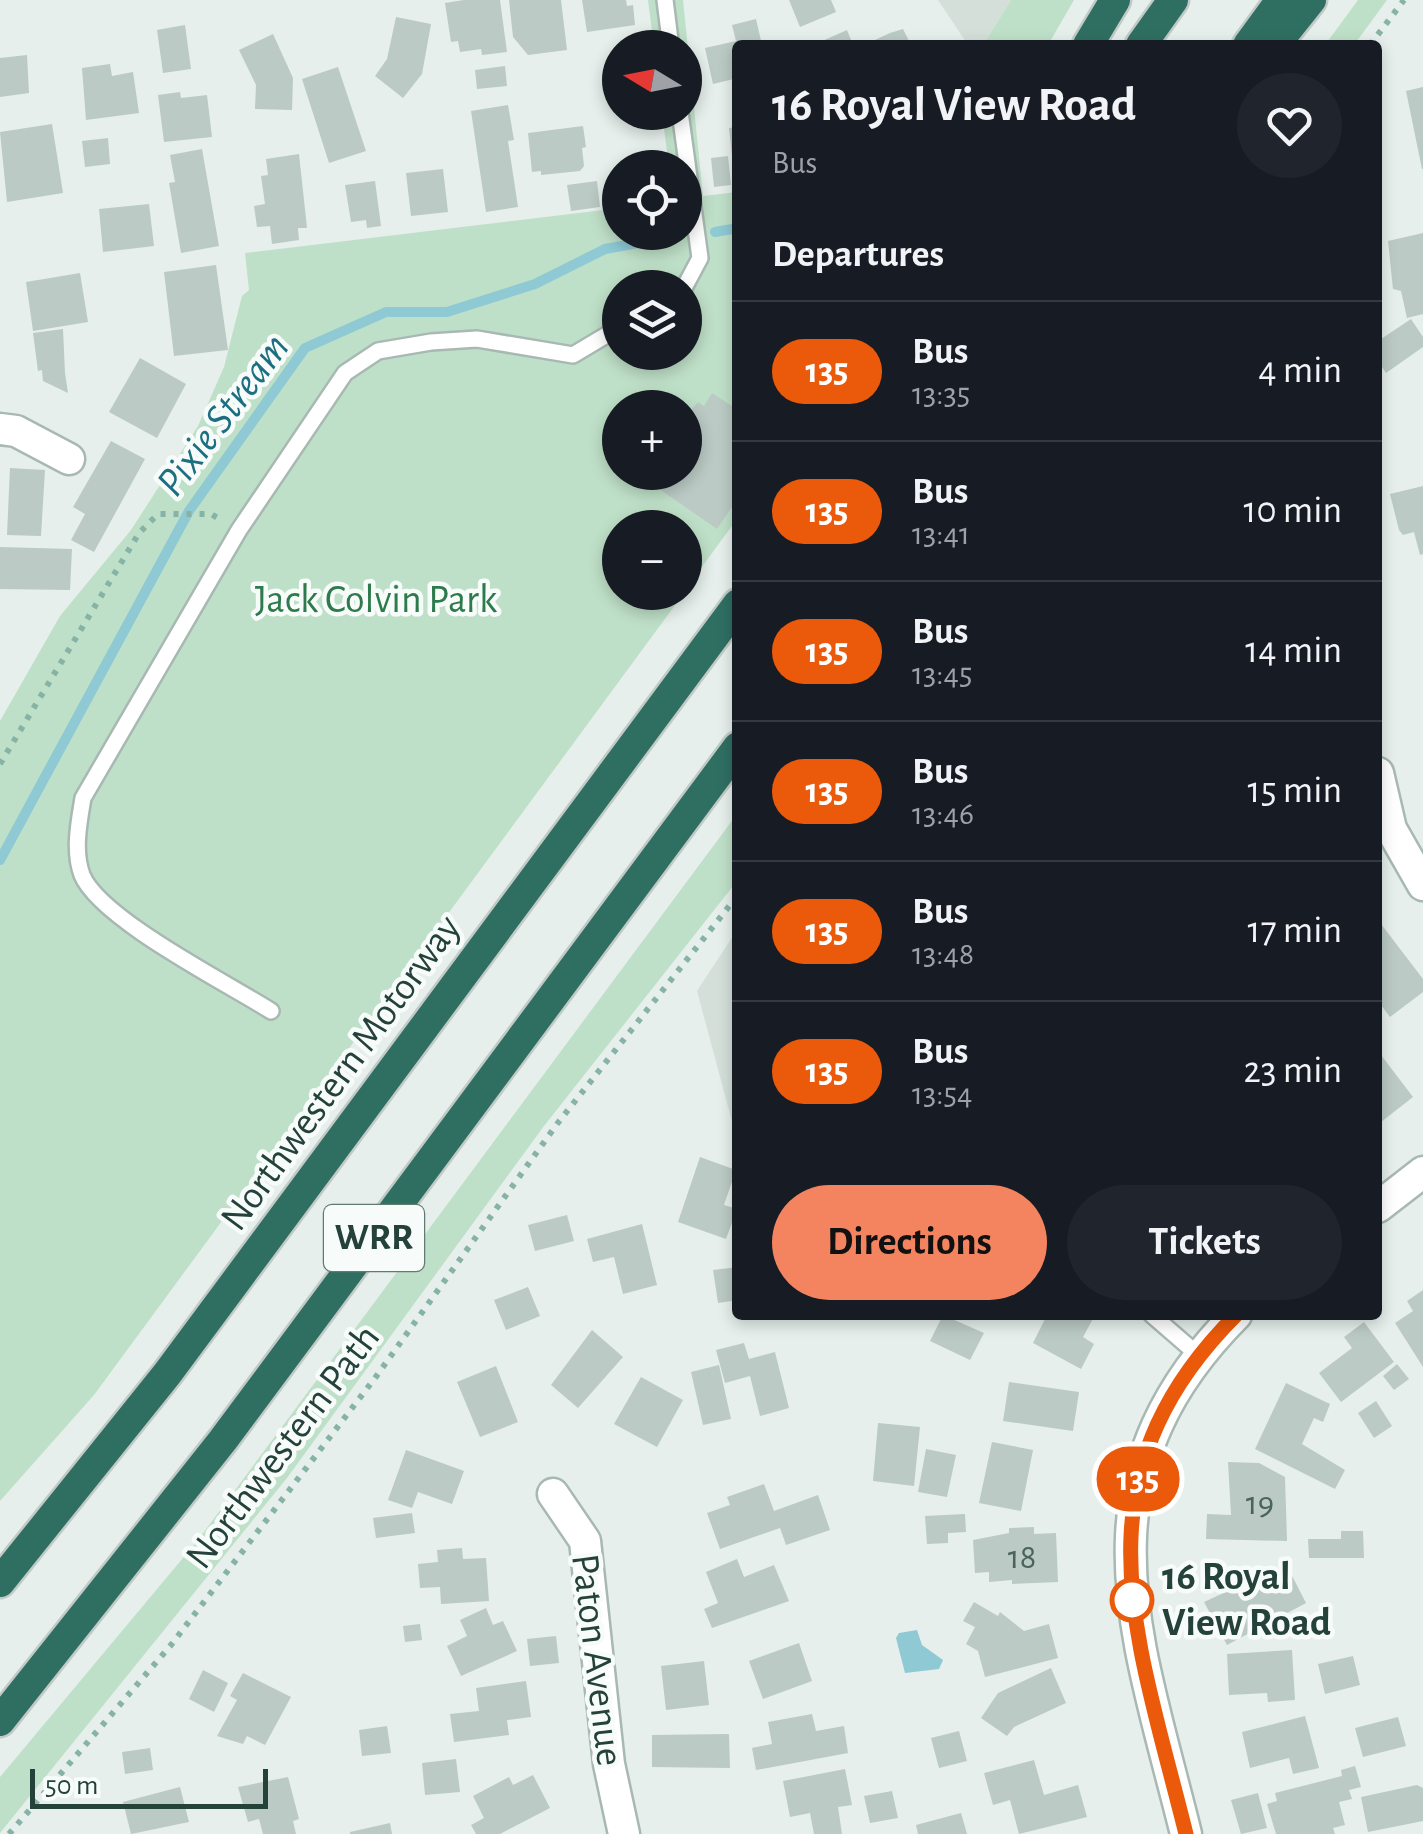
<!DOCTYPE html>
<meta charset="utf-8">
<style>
:root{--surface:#171b24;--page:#20242c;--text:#f1f3f6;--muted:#9ea1a6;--line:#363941;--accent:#f4845f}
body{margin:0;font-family:"Alegreya Sans",sans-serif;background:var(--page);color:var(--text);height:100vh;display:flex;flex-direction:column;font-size:38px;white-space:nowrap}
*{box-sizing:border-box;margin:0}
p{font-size:32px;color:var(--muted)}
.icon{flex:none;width:55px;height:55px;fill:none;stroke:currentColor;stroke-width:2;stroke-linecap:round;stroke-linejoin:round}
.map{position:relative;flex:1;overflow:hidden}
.drawer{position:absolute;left:732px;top:40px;width:650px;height:1280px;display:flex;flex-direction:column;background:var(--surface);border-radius:10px;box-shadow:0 5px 15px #0003}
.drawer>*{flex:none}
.badge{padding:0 20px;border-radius:32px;font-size:35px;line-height:65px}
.needle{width:65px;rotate:280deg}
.buttons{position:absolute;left:602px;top:30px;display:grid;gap:20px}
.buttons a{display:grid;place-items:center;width:100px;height:100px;border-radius:50%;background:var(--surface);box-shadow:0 5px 15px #0003;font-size:50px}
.scale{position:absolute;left:30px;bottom:25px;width:238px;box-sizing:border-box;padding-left:10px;border:5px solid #24423a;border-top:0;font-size:28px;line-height:35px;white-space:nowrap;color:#24423a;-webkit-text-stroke:8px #f7fbf9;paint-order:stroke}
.map>.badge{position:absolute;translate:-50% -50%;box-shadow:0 0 0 5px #fff}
h2{padding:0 40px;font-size:38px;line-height:90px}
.round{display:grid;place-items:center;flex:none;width:105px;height:105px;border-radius:52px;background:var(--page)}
.summary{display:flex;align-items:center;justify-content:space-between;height:170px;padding:0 40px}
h1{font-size:48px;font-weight:700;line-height:75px}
.primary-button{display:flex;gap:20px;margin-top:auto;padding:20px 40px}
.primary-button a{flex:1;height:115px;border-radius:60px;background:var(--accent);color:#111;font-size:40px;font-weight:700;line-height:115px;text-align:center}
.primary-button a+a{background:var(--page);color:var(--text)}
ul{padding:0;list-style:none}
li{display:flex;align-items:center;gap:30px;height:140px;padding:0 40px;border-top:2px solid var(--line)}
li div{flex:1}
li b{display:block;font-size:38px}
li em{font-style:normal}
li .badge{min-width:110px;font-weight:700;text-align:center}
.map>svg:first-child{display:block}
</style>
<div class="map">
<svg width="1423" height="1834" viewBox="0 0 1423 1834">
<rect width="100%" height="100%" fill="#e6efeb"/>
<path fill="#d4dfda" d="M938,0H1011L983,45H968Z
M737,930H738L737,1140L697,991Z"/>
<path fill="#bfe0c8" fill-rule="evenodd" d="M648,0H683L703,196L737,192V519L685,590V528H620V592L684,593L94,1395L0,1501V721L60,616L131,530L198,426L224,367L242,296L249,290L245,253L620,208V232H685V168L669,167L662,113L685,112V48L654,47ZM620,288H685V352H620ZM620,408H685V472H620Z
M1011,0H1074L1048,45H983Z
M1358,0H1387L1354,45H1325Z
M737,814V881L544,1126L287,1478L0,1833V1777L198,1540Z"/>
<path fill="#8ec9d4" d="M917,1630L922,1645L943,1660L939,1669L905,1673L896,1638L899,1633Z"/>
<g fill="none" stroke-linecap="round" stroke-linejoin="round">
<path stroke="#8ec9d4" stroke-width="10" d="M715,232L738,228
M0,860L189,511L305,348L386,312H447L535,284L605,249L676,236"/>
</g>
<path fill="#bbcac4" d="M464,0H500L507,52L482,55L481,49L460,52L458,41L451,42L445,3Z
M509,0H561L567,50L528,55L513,37Z
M582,0H626L627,6L633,5L635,25L587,32Z
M789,0H831L836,12L800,27Z
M396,17L431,24L422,74L403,98L375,76L387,59Z
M756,19L762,45H738V78L713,84L705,48L736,41L732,25Z
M185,25L191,69L163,73L157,30Z
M903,29L911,45H864L890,33Z
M847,30L853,45H821L820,42Z
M273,34L293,78L292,110L255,109L256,85L239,50Z
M27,55L29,93L0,97V58Z
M110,64L112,76L133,72L139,113L86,120L82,68Z
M505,66L507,86L477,89L475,70Z
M338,67L366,151L329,163L302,79Z
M1423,87V169H1422L1406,91Z
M180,92L181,98L207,95L212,137L164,142L158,95Z
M508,105L514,140L508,141L518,207L486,212L471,111Z
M52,124L63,193L7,202L0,132Z
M583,126L586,147L582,148L584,166L580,171L541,175V171L532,172L528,133Z
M738,127V182H735L729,128Z
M108,138L110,164L85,167L82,141Z
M202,149L219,246L181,253L169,183L175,182L170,155Z
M299,154L307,228H298L299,240L272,244L270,226L257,227L254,206L265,204L261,176L268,175L266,159Z
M728,156L731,185L714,187L711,158Z
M443,169L448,212L411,216L406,173Z
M375,181L381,226L367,228L366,220L351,222L345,185Z
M597,181L600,207L571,211L567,185Z
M149,204L154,246L103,252L99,209Z
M1423,233V314L1407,318L1401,291L1393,289L1388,241Z
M216,265L228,350L174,356L164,272Z
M80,273L88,322L33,331L26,282Z
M1411,319L1423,337V347L1386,373L1378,361V341Z
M63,329L65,373L68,393L43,381L42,370L38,371L33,333Z
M140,358L186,384L157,438L109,412Z
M712,393L738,410V498L717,529L642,477L645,472H685V417L698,402L704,406Z
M111,441L145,459L94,552L71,540L85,514L73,507Z
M10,468L45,470L41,536L7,535Z
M1423,486V554L1420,555L1414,532L1403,535L1399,530L1390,494Z
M0,547L72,549L70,590L0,589Z
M1378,920L1423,979V992L1390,1017L1378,1001Z
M1378,1051L1413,1097L1381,1122L1378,1117Z
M700,1157L736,1170L724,1205L737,1209L726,1239L678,1222Z
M567,1215L574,1241L535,1251L528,1225Z
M642,1224L657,1285L623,1294L614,1257L593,1262L587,1239Z
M738,1267V1300L718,1303L713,1270Z
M528,1287L540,1316L506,1330L494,1300Z
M1423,1290V1367L1395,1323L1413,1311L1407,1301Z
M943,1315L984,1333L970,1360L930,1341Z
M1047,1315H1095L1083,1337L1094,1344L1081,1369L1033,1343Z
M1364,1322L1394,1362L1341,1402L1319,1373L1352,1348L1344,1337Z
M592,1330L623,1357L578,1408L551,1385Z
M744,1343L749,1359L775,1352L789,1408L760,1416L750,1376L725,1383L716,1350Z
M1397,1364L1409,1379L1394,1390L1383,1376Z
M719,1365L731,1419L703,1425L691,1372Z
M496,1366L518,1422L480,1437L457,1382Z
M641,1377L683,1400L657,1447L614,1424Z
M1009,1382L1079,1392L1073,1431L1003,1421Z
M1286,1383L1330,1404L1323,1422L1314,1418L1302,1444L1345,1470L1335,1489L1255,1449Z
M1376,1401L1392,1426L1374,1438L1358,1413Z
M878,1423L920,1427L914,1486L873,1481Z
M992,1442L1033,1450L1021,1511L979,1503Z
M926,1449L956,1455L947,1497L918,1492Z
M406,1450L464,1471L452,1504L418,1492L412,1508L388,1500Z
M1228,1462L1259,1463L1285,1477L1287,1541L1206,1539L1207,1514L1231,1515Z
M764,1484L774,1511L818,1495L830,1530L786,1545L780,1528L720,1549L707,1513L730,1505L727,1497Z
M412,1513L415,1533L376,1538L373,1518Z
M965,1514L966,1532L948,1533V1543L927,1544L925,1516Z
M1034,1527V1534L1056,1533L1058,1582L1012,1584V1580L989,1582V1572L975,1573L973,1540L1009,1533V1528Z
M1341,1531H1363L1364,1558H1309L1308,1539H1341Z
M462,1548L463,1559L486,1558L489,1601L441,1604L440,1587L420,1588L418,1564L438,1562L437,1550Z
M737,1559L744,1577L774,1565L789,1601L712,1628L704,1609L718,1603L706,1572Z
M1286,1564L1306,1603L1227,1645L1204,1602Z
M974,1602L998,1616L1000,1612L1024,1631L1049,1624L1058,1658L985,1677L978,1651L966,1644L975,1627L963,1621Z
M486,1608L493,1625L503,1621L517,1651L461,1676L447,1646L467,1636L460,1620Z
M420,1624L422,1640L405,1642L403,1626Z
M556,1636L559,1663L530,1666L527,1639Z
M799,1643L812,1681L763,1699L749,1661Z
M1292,1650L1295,1700L1268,1702L1267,1693L1229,1695L1227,1654Z
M1353,1656L1360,1685L1325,1694L1318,1664Z
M704,1661L709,1705L666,1710L661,1666Z
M1051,1668L1066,1703L1014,1727L1007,1736L981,1718L998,1693Z
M203,1670L228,1683L214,1712L189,1699Z
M243,1673L291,1697L265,1745L247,1736L243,1744L217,1736L237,1700L230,1696Z
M526,1681L531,1717L507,1720L509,1735L454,1742L450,1714L479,1711L476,1688Z
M812,1714L816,1731L844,1726L848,1753L756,1770L752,1748L772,1744L768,1722Z
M1305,1716L1319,1768L1293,1774L1289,1758L1250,1768L1242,1732Z
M1398,1717L1406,1746L1363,1757L1355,1728Z
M387,1726L391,1753L362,1756L359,1730Z
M959,1731L967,1761L939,1768L931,1738Z
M729,1734L730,1768L652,1767V1735Z
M150,1748L153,1770L125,1774L122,1752Z
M456,1759L460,1792L425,1795L422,1763Z
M1034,1760L1044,1795L1078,1785L1087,1817L1019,1834L1010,1800L993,1805L984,1773Z
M1355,1766L1361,1787L1349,1790L1352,1799L1339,1802L1345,1825L1333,1828L1335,1834H1276L1267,1804L1277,1801L1275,1793L1342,1776L1341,1770Z
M845,1769L852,1805L838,1807L842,1834H814L810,1813L790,1817L783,1781Z
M533,1775L550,1808L500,1834H476L471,1825L484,1818L473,1796L509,1777L513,1785Z
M288,1777L299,1819L293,1821L296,1834H263L259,1819L248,1822L238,1787Z
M1417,1785L1423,1788V1821L1368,1832L1361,1797Z
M180,1787L189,1822L131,1834L123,1802Z
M892,1791L898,1818L870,1823L864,1796Z
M1258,1793L1267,1828L1241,1834L1231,1800Z
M961,1813L967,1834H918L916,1825Z
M390,1823L392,1834H350V1832Z"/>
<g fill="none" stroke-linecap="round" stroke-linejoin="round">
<defs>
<path id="service" d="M665,0L671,48
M680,112L700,258L684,288
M271,1011C227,983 100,919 82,875C73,851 79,822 83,798L239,530L345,373L378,351L431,342L477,339L573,355L620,327
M1152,1315L1197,1354"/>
<path id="minor" d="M0,429L16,431L69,459
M1378,773L1391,829L1423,885
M553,1494L585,1541L609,1764L624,1834"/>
<path id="tertiary" d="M1378,1207L1423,1172
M1186,1834C1137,1635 1071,1481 1236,1315"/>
<path id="motorway" d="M1088,45L1115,0
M1141,45L1173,0
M1248,45L1281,0
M1275,45L1311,0
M0,1582L167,1374L738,604
M0,1721L223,1440L738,747"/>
</defs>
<use href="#service" stroke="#a8b8b2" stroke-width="20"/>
<use href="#minor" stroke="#a8b8b2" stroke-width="35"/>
<use href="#tertiary" stroke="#a8b8b2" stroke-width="35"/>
<use href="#motorway" stroke="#c2cac8" stroke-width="35"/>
<path stroke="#86b3a5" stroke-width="6" stroke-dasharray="5 8" stroke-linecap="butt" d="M1370,45L1404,0
M0,764L139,533L158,514H211L223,521
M9,1834L171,1645L375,1378L557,1124L738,895"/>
<use href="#service" stroke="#fff" stroke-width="15"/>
<use href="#minor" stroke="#fff" stroke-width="30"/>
<use href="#tertiary" stroke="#fff" stroke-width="30"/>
<use href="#motorway" stroke="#2f6f62" stroke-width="30"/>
</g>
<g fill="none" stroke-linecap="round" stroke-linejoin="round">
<defs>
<path id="line" d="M1186,1834C1137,1636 1071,1480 1236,1315"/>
</defs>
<use href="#line" stroke="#fff" stroke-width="22"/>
<use href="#line" stroke="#ea5a0a" stroke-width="15"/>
</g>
<circle fill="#fff" stroke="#ea5a0a" stroke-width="5" cx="1132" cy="1600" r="20"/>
<g text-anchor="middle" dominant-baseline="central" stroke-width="9" stroke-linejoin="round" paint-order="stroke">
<g font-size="35" fill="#4a645c">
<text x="1260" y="1503">19</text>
<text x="1022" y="1557">18</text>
</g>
<rect fill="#f7fbf9" stroke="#637a73" stroke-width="2.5" x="324" y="1205" width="100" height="66" rx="8"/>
<g font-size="38" font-weight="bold" fill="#24423a">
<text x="374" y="1238">WRR</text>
</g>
<g font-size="40" fill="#2d7a4b" stroke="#f7fbf9">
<text x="376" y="600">Jack Colvin Park</text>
</g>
<g font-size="40" fill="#24423a" stroke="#f7fbf9">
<text transform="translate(341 1073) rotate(-54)">Northwestern Motorway</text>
<text transform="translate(283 1447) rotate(-53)">Northwestern Path</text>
<text transform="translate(597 1660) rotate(83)">Paton Avenue</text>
</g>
<g font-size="40" font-weight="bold" fill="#24423a" stroke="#f7fbf9" text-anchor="start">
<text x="1162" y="1577">16 Royal<tspan x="1162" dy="46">View Road</tspan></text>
</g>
<g font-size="42" font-style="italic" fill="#1c6f80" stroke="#f7fbf9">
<text transform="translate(223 415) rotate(-53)">Pixie Stream</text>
</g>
</g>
</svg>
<div class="buttons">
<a><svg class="needle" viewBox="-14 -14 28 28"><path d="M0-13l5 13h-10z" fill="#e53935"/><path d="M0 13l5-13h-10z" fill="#9ea1a6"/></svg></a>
<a><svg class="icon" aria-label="locate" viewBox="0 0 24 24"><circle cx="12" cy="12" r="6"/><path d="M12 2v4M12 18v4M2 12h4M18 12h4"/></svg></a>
<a><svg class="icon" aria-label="layers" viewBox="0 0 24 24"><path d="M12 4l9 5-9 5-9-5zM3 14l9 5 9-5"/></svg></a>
<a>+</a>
<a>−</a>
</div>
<div class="scale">50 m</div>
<b class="badge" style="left:1138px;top:1479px;background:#ea5a0a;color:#fff">135</b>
<section class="drawer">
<div class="summary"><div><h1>16 Royal View Road</h1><p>Bus</p></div><a class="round"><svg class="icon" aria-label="heart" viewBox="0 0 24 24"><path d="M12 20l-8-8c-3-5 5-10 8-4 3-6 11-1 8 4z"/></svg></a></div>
<h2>Departures</h2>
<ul>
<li><span class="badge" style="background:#ea5a0a;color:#fff">135</span><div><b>Bus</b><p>13:35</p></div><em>4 min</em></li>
<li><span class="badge" style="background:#ea5a0a;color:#fff">135</span><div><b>Bus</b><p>13:41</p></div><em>10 min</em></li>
<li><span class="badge" style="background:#ea5a0a;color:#fff">135</span><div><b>Bus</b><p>13:45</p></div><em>14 min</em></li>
<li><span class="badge" style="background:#ea5a0a;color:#fff">135</span><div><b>Bus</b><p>13:46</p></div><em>15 min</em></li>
<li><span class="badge" style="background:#ea5a0a;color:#fff">135</span><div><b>Bus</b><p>13:48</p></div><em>17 min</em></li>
<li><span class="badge" style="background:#ea5a0a;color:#fff">135</span><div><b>Bus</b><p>13:54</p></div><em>23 min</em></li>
</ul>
<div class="primary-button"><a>Directions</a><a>Tickets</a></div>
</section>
</div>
